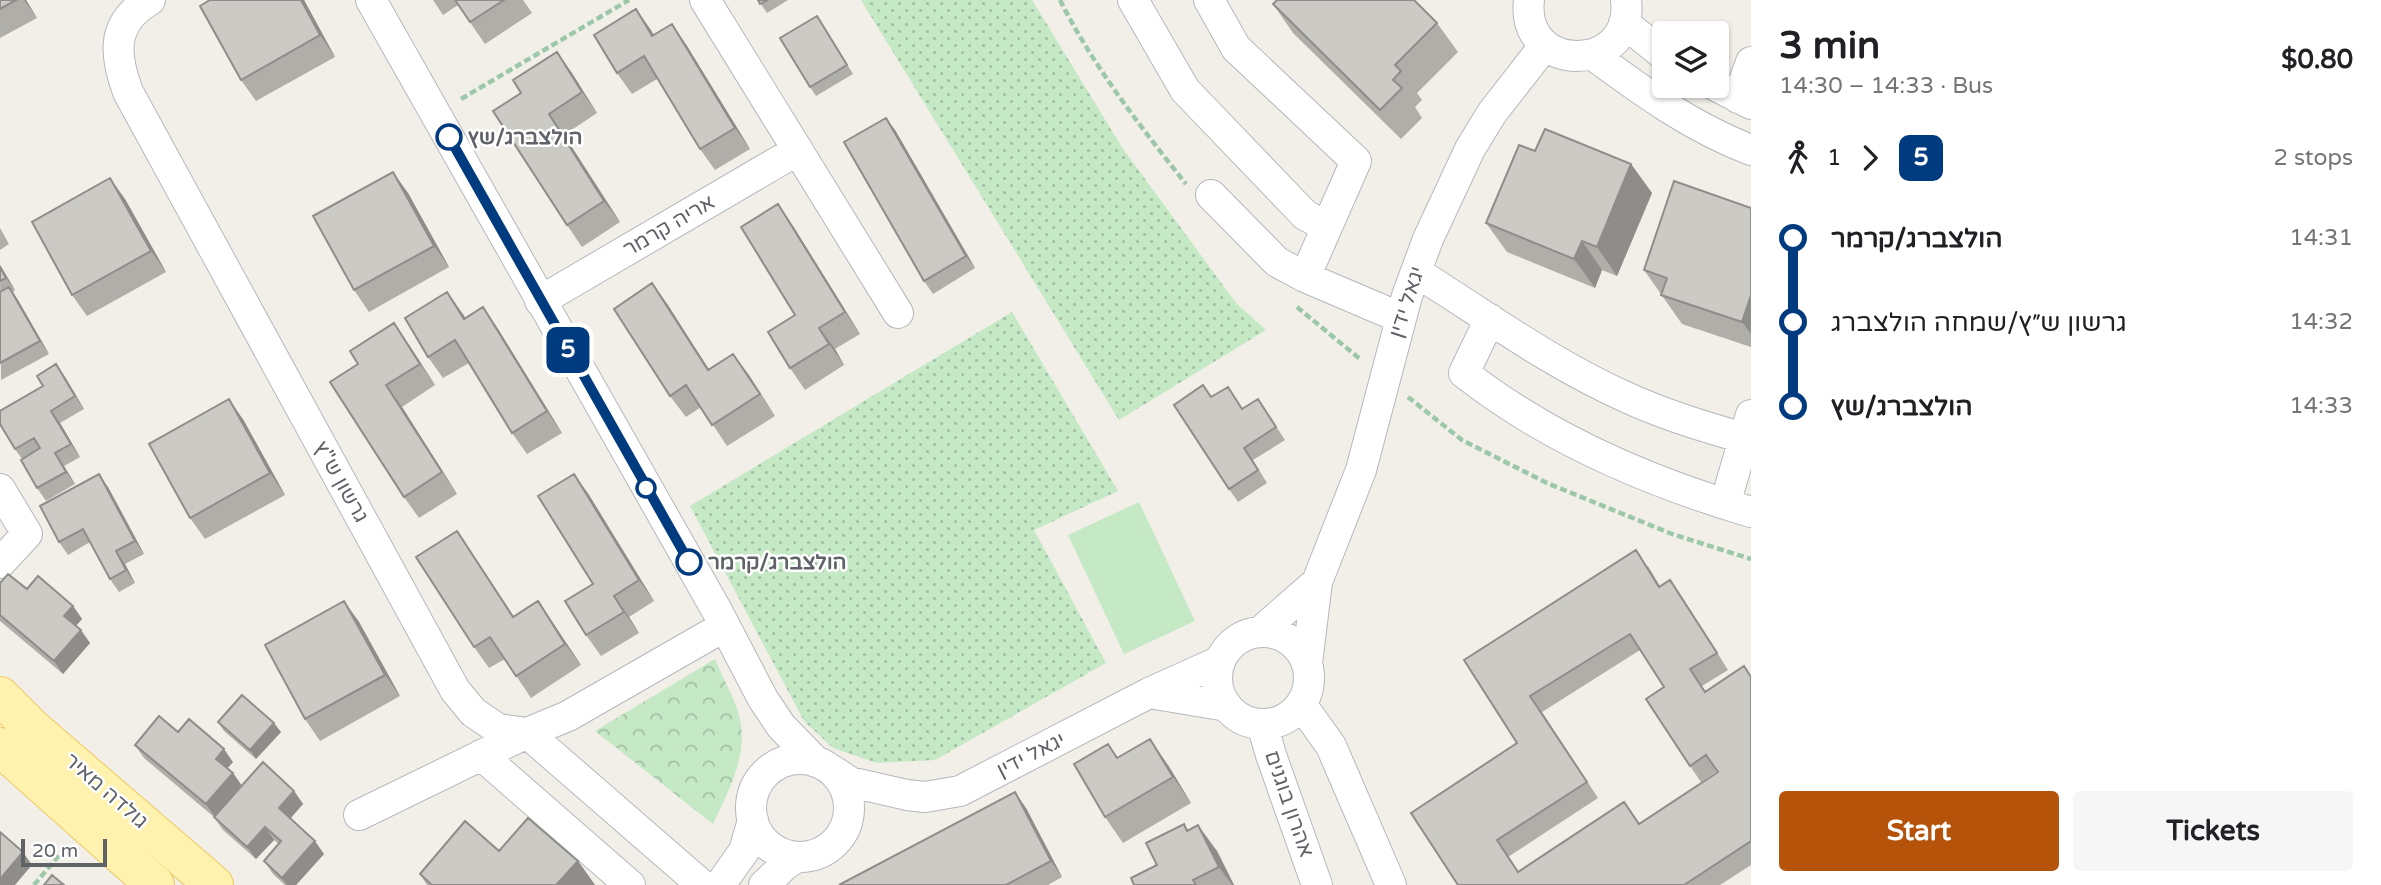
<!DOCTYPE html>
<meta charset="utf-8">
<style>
:root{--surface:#fff;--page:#f6f6f6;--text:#202124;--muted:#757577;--accent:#b45309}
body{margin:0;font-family:"Varela Round",Heebo,sans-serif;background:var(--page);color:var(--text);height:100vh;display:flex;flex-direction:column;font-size:26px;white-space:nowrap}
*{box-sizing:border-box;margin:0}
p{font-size:23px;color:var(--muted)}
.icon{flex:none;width:38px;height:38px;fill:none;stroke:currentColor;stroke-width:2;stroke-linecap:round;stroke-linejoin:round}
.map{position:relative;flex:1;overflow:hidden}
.panel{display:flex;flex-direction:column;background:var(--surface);width:630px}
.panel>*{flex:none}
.badge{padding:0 14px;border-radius:10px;font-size:24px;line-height:46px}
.tools{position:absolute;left:1652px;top:21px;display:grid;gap:14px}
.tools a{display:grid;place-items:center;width:77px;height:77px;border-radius:7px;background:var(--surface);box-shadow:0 2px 5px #0004;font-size:35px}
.scale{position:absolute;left:21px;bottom:18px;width:86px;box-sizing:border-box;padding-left:7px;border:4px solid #5f6368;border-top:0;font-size:19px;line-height:24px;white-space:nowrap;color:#5f6368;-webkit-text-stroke:5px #fff;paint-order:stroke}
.map>.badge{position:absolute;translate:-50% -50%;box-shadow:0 0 0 4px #fff}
.legs{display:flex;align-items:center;gap:10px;height:77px;padding:0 28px;font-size:23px}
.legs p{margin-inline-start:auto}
.overview{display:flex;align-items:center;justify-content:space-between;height:119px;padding:0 28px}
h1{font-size:38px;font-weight:800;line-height:52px}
.primary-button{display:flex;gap:14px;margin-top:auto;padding:14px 28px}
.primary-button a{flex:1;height:80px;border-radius:7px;background:var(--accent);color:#fff;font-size:28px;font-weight:800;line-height:80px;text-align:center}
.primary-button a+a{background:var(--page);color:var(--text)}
ul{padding:0 28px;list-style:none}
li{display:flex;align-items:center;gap:24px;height:84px;font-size:26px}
li i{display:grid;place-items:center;width:10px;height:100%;margin:0 9px;background:currentColor}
li i::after{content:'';width:18px;height:18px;margin:-9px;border:5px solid;border-radius:50%;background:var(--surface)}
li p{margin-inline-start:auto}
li:first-child i{background:linear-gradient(#0000 50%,currentColor 0)}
li:last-child i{background:linear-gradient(currentColor 50%,#0000 0)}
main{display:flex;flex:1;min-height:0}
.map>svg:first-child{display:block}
</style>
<main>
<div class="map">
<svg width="1751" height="885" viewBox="0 0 1751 885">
<defs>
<pattern id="grass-dots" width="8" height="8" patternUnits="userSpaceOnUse" patternTransform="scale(1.75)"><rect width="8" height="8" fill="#c5e8c5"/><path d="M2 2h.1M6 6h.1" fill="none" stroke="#a3c0a4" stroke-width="1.8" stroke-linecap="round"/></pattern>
<pattern id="forest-crowns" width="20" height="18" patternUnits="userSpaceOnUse" patternTransform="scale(1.75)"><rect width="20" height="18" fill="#c5e8c5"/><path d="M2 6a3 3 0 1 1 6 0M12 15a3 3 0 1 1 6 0" fill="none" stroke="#a3c0a4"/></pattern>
</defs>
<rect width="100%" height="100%" fill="#f1efe8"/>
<path fill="url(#grass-dots)" d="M861,0H1032L1123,149L1236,303L1266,330L1119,420Z
M1012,312L1118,491L1034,530L1106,663L935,760L877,763L833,748L804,721L690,506Z"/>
<path fill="url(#forest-crowns)" d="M715,659C722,677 736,700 740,719C748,756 728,792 713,824L595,731Z"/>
<path fill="#c5e8c5" d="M1139,502L1195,621L1124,654L1068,535Z"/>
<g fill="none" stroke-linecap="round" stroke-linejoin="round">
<defs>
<path id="minor" d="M150,0C111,23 114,54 128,92L455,690L473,712L498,729L527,733L568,716L725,626
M371,0L716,609L763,699L781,726L816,762
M705,0L898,313
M1133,0L1185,90L1305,215L1327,227
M1209,0L1236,48L1356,161L1305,277L1401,318
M1529,0C1520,75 1635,74 1626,0
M1624,23L1664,55
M1593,55C1643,92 1693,128 1751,150
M1716,86L1751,104
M1738,98L1751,62
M1211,195L1277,262L1305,277
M1416,272C1485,315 1553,365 1628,398C1665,415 1704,427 1744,438
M540,301L798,150
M1490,319L1464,373C1548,439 1649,482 1751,512
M0,489L27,534L0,563
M1725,504L1751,415
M1260,632L1317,582
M1217 678a46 46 0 1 1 92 0a46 46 0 1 1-92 0Z
M1307,663L1317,582L1361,470L1407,296L1428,239L1470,149L1492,113L1545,45
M1149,693L1227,706
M1301,704L1331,746L1391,885
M1262,724L1271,755L1317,885
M481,755L630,885
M751 808a49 49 0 1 1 98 0a49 49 0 1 1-98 0Z
M832,770L850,782L907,795L925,797L960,791L1149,693L1220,661
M359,815L527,733L702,885
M720,885L744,851L753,820
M764,885L786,864L797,857"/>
<path id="major" d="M0,696L32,728L214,885
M0,747L155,885"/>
</defs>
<use href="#minor" stroke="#b5b8bc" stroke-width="32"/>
<use href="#major" stroke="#f2c960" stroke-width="40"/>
<path stroke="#9cc7a9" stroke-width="4.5" stroke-dasharray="7 3.5" stroke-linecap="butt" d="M1060,0C1093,66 1140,126 1186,184
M461,99L629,0
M1297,307L1360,359
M1408,397L1462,440L1547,483L1672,534L1751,559
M34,885L65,848"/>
<use href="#minor" stroke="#fff" stroke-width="30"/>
<use href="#major" stroke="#fff2af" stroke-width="38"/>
</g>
<path fill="#afaea9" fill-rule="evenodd" d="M0,0H26L37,18L0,38Z
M304,0L335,57L256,101L241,80Z
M433,0H523L532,13L485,44L458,5L443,15Z
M758,0H788L767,13Z
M1273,4L1437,23L1458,52L1417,93L1422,100L1415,107L1422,118L1401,139L1293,33Z
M817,16L853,74L816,96L810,87Z
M672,24L687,46L750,149L715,170L700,149L657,79L632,94L617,73L654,35Z
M557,52L597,113L564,135L620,222L582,247L567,225L521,93Z
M886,118L895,130L975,268L933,294L924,281Z
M1535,151L1631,164L1652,193L1617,276L1602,270L1595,288L1507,252L1486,223Z
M408,193L449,267L369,312L354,290Z
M125,199L166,272L87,316L72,295Z
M1751,208V347L1682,324L1644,270Z
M793,226L860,334L835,349L844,365L805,390L790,368L795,315Z
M0,228L9,244L0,250Z
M0,265L15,290L13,292L49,354L1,380Z
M652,283L709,369L733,354L775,416L727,446L701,407L686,417L670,396Z
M483,307L498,329L562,433L527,454L512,433L469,363L443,378L428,357L465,318Z
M409,345L435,385L402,407L457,494L419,518L404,497L330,382Z
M65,377L84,409L60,423L80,457L64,466L75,484L46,501L37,488L22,459L15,449Z
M1211,397L1243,409L1258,399L1285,440L1253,460L1267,483L1238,502L1229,489Z
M229,399L244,421L285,495L205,539L190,518Z
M574,474L589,495L654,601L629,617L639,633L601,656L586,635L593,584Z
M108,487L144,554L125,564L135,583L119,592L110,579L90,542L68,555L59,542Z
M457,531L514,617L538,601L581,665L531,698L505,659L489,668L474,647Z
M1648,566L1660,586L1681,596L1728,670L1702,686L1705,691L1751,676V865L1720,885H1458L1517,743L1464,660ZM1640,650L1664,687L1690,766L1701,782L1717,771L1718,772L1640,824L1518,872L1508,857L1598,798L1542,712Z
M0,583L27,589L73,606L82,619L76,626L90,643L63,674L0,621Z
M344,601L359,622L400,696L320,741L305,719Z
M218,722L281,732L256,759L224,731Z
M178,732L233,762L227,768L233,773L242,786L294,791L303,804L290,819L324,854L296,885H285L273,874L264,861L279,844L274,840L256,859L223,830L214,817L144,758L135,745Z
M1108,744L1118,758L1168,765L1191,803L1123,843L1105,817Z
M1026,808L1062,877L1048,885H839Z
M1184,824L1188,831L1217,851L1234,885H1134L1157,865Z
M499,851L578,861L595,885H427L420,874Z"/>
<path fill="#8f8d8a" d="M24,0H26L37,18Z
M301,0H304L335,57L320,35Z
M636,9L651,30L667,58L652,36Z
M672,24L687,46L750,149L735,128Z
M557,52L572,73L597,113L582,92Z
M549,114L564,135L620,222L604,201Z
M886,118L895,130L975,268L966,256Z
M1631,164L1652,193L1617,276L1597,247Z
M393,172L408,193L449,267L434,246Z
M110,178L125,199L166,272L151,251Z
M778,204L793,226L860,334L845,312Z
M1582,241L1602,270L1595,288L1574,259Z
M0,265L15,290L6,278L0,267Z
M652,283L668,305L723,392L708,370Z
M9,287L18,300L49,354L40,341Z
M447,292L463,314L479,341L464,319Z
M1751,295V334L1742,322Z
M483,307L498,329L562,433L547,411Z
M394,323L409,345L435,385L420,364Z
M819,328L835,349L844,365L829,344Z
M733,354L749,375L775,416L760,394Z
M56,364L65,377L84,409L75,396Z
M386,385L402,407L457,494L442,472Z
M229,399L244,421L285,495L270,473Z
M51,411L60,423L80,457L71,444Z
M55,453L64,466L75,484L66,472Z
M99,474L108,487L144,554L135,541Z
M574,474L589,495L654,601L639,580Z
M457,531L472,553L528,639L513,617Z
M116,551L125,564L135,583L126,570Z
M1670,580L1681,596L1728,670L1717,653Z
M614,596L629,617L639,633L624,612Z
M344,601L359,622L400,696L385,675Z
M538,601L553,623L581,665L565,644Z
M73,606L82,619L73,629L64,616Z
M81,630L90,643L63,674L54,661Z
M274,723L281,732L256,759L250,750Z
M1150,739L1168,765L1191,803L1173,777Z
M224,749L233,762L225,771L216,759Z
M233,773L242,786L215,817L206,804Z
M294,791L303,804L288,821L279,808Z
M1015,792L1026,808L1062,877L1051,861Z
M1198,825L1217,851L1234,885H1232L1219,867Z
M265,827L274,840L256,859L247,847Z
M315,841L324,854L296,885H287L282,878Z
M23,852L32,865L15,885H0V879Z
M578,861L595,885H556Z"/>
<path fill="#cccac5" stroke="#8f8d8a" stroke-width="2" fill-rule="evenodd" d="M0,0H16L0,9Z
M210,0H301L320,35L241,80L200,6Z
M455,0H504L470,22Z
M758,0H768L760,4Z
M1277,0H1414L1437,23L1395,65L1401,71L1393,80L1402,88L1380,110L1273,4Z
M636,9L652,36L672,24L735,128L700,149L644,56L617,73L594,35Z
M817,16L847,65L810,87L780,38Z
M557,52L582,92L549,114L604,201L567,225L493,111L521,93L513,80Z
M886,118L966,256L924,281L844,142Z
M1545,129L1631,164L1597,247L1582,241L1574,259L1486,223L1519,145L1535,151Z
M393,172L434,246L354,290L313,216Z
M110,178L151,251L72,295L32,222Z
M1674,181L1751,208V295L1742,322L1661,295L1667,278L1644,270Z
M778,204L845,312L819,328L829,344L790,368L768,332L795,315L741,227Z
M0,267L6,278L0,281Z
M652,283L708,370L733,354L760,394L712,425L686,385L670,396L614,309Z
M9,287L40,341L0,363V292Z
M447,292L464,319L483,307L547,411L512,433L455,340L428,357L405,318Z
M394,323L420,364L386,385L442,472L404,497L330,382L358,364L350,351Z
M56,364L75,396L51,411L71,444L55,453L66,472L37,488L21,460L40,448L34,438L15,449L0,424V411L43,386L37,376Z
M1203,385L1211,397L1228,387L1242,409L1258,399L1276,427L1244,448L1258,470L1229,489L1174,405Z
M229,399L270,473L190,518L149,444Z
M99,474L135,541L116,551L126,570L110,579L83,529L59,542L40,506Z
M574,474L639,580L614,596L624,612L586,635L565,601L593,584L538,496Z
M457,531L513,617L538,601L565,644L516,676L490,637L474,647L416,557Z
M1636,550L1659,587L1670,580L1717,653L1690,669L1705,692L1744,666L1751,677V841L1684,885H1458L1411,813L1517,743L1464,660ZM1630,634L1664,687L1646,699L1690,766L1706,755L1718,772L1639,824L1624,802L1518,872L1497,840L1587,782L1530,696Z
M8,574L27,589L38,576L73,606L64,616L81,630L54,661L0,615V583Z
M344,601L385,675L305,719L265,645Z
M242,695L274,723L250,750L218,722Z
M159,716L178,732L189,719L224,749L216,759L233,773L206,804L135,745Z
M1150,739L1173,777L1105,817L1074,764L1108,744L1117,758Z
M263,762L294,791L279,808L315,841L282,878L264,861L281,841L265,827L247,847L214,817Z
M1015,792L1051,861L1006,885H839Z
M528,818L578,861L556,885H432L420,874L465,821L499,851Z
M1184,824L1187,831L1198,825L1219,867L1193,880L1196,885H1134L1131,878L1157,865L1146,843Z
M0,832L23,852L0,879Z
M52,875L64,885H44Z"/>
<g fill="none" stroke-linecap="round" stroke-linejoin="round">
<defs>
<path id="line-1" d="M449,137L689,562"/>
</defs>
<use href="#line-1" stroke="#fff" stroke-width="16"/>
<use href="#line-1" stroke="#003b80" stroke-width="10"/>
</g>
<g fill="#fff" stroke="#003b80" stroke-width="3.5">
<circle cx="449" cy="137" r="12"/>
<circle cx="646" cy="488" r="9"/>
<circle cx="689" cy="562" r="12"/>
</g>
<g text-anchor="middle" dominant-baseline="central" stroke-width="5" stroke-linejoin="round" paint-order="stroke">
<g font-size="21" font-weight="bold" fill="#5f6368" stroke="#fff" text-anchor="start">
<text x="468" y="137">הולצברג/שץ</text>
<text x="708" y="562">הולצברג/קרמר</text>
</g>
<g font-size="21" fill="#5f6368" stroke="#fff">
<text transform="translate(669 226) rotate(-30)">אריה קרמר</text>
<text transform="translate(1407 302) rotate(-72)">יגאל ידין</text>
<text transform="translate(341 482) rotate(61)">גרשון ש"ץ</text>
<text transform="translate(1031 755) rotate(-27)">יגאל ידין</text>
<text transform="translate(106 791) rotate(41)">גולדה מאיר</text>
<text transform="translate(1289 804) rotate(71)">אהרון בוגנים</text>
</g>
</g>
</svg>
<div class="tools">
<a><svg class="icon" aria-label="layers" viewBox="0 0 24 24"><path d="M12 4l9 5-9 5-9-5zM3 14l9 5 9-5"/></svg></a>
</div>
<div class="scale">20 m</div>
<b class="badge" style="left:568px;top:350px;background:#003b80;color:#fff">5</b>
</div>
<section class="panel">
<div class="overview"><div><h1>3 min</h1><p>14:30 – 14:33 · Bus</p></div><b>$0.80</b></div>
<div class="legs"><svg class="icon" aria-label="walk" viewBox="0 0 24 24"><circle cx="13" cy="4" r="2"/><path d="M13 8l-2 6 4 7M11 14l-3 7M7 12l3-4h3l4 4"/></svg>1<svg class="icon" aria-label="forward" viewBox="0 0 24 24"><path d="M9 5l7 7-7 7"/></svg><b class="badge" style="background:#003b80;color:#fff">5</b><p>2 stops</p></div>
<ul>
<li><i style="color:#003b80"></i><b>הולצברג/קרמר</b><p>14:31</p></li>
<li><i style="color:#003b80"></i><span>גרשון ש״ץ/שמחה הולצברג</span><p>14:32</p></li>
<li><i style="color:#003b80"></i><b>הולצברג/שץ</b><p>14:33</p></li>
</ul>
<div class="primary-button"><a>Start</a><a>Tickets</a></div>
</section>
</main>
